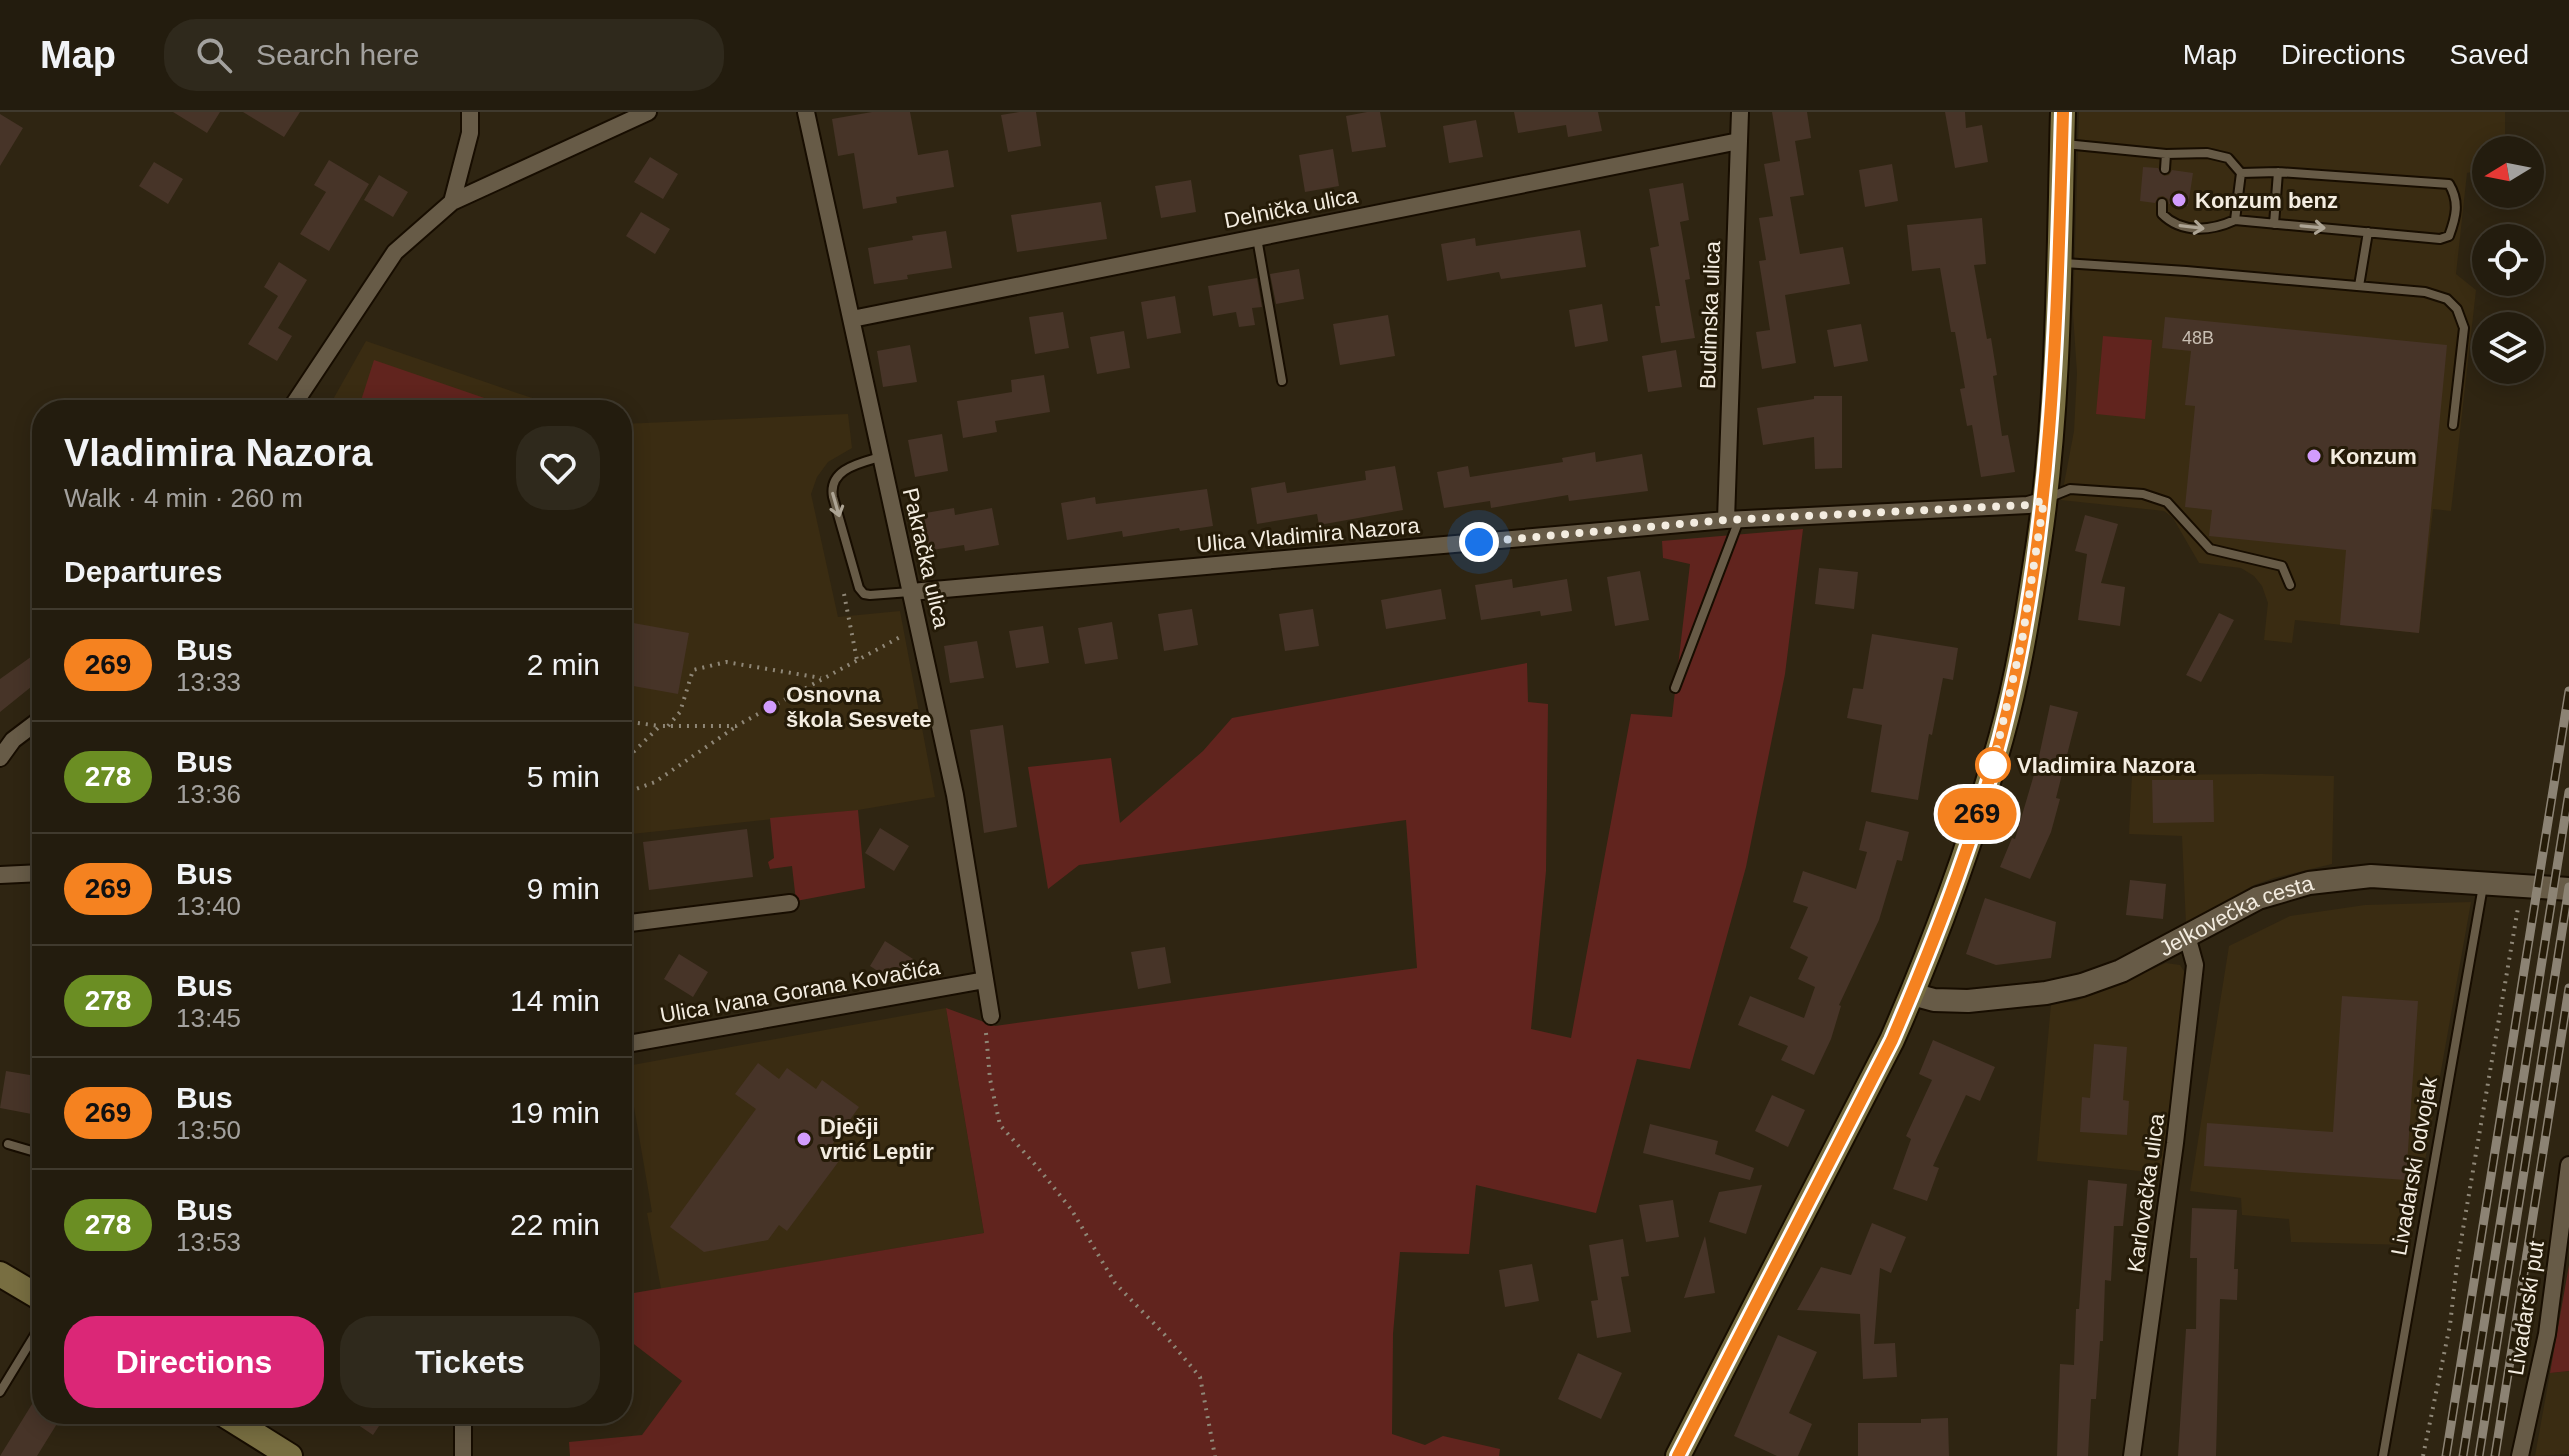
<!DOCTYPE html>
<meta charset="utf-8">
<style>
:root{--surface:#231c0e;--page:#2f291c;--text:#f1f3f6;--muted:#a3a19e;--line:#403a2e;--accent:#db2777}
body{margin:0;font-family:Arial,sans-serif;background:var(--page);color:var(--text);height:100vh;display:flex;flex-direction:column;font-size:30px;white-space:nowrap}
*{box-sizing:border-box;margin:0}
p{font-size:26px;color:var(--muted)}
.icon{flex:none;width:44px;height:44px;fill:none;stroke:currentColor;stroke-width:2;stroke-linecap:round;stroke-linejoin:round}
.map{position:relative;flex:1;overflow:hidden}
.panel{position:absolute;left:32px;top:288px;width:600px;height:1024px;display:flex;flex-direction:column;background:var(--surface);border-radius:32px;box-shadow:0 4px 20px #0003,0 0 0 2px var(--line)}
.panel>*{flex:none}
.badge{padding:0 16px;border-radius:26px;font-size:28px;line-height:52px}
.needle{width:52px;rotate:260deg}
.fabs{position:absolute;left:2472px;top:24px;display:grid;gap:16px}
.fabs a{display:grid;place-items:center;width:72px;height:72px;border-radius:50%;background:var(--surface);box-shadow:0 4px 20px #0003,0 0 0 2px var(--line);font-size:40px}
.you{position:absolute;width:40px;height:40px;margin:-20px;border:6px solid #fff;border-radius:50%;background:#1a73e8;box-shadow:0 0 0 12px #1a73e833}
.map>.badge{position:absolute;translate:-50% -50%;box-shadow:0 0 0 4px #fff}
h2{padding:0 32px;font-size:30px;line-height:72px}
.round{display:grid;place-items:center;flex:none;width:84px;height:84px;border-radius:32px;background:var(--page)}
.overview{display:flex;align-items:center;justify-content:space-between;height:136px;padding:0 32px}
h1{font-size:38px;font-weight:800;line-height:60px}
.primary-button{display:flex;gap:16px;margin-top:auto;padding:16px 32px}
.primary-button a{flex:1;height:92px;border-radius:32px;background:var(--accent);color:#fff;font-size:32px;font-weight:800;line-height:92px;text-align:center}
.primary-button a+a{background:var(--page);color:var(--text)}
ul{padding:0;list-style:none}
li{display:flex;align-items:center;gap:24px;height:112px;padding:0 32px;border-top:2px solid var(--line)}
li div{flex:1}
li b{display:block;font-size:30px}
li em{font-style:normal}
li .badge{min-width:88px;font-weight:700;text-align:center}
header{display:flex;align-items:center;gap:48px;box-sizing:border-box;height:112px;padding:0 40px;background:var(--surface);border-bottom:2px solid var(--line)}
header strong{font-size:38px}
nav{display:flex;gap:44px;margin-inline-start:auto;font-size:28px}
.search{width:560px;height:72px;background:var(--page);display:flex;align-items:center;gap:20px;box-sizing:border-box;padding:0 28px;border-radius:32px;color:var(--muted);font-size:30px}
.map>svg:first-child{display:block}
</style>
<header>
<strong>Map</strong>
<div class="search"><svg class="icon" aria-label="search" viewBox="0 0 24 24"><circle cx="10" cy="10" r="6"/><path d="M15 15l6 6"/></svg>Search here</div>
<nav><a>Map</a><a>Directions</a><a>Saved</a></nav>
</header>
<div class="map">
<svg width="2569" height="1344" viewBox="0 0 2569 1344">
<rect width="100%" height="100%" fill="#2f2512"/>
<path fill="#3a2c12" d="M2079,0H2505V38H2486V57L2467,61L2456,162L2476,178L2451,399L2433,397L2419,521L2295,508L2292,531L2264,528L2268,491L2262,474L2254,464L2241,456L2199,451L2173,406L2164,399L2061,388L2074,319L2077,261L2073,202Z
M366,229L514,280L569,298H327Z
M848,302L852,336L828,350L817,365L811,382L838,505L900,499L935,685L858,698L622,723V312Z
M2262,662L2334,664L2332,752L2274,766L2254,773L2186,813L2182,724L2129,722L2132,663Z
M2471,790L2410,1133L2291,1130L2289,1107L2242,1103L2241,1086L2190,1079L2229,834L2290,804L2365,793Z
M2166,851L2180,853L2187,864L2161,1061L2037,1049L2051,892L2076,889Z
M946,896L984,1121L661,1177L647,1101L652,1100L627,954Z
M2569,1259V1342L2535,1344L2550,1261Z"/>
<path fill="#61241e" d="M2103,224L2152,228L2145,307L2096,302Z
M374,248L493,289L490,298H358Z
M1803,417L1785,562L1746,755L1690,957L1637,947L1596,1101L1476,1073L1469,1142L1400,1140L1393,1222L1392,1322L1425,1333L1443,1324L1500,1337L1499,1344H570L569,1330L642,1323L682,1269L626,1226L622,1208V1183L984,1121L946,896L995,914L1417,856L1406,708L1079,753L1048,777L1028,655L1111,646L1120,711L1203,639L1232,606L1527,551L1528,590L1548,592L1546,759L1531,917L1571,926L1631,602L1672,605L1690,452L1663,446L1662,429Z
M858,698L865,776L796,789L792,754L770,757L768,750L774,746L770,706Z
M2569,1153V1259L2550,1261Z"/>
<path fill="#473428" d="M173,0H220L207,21Z
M243,0H300L284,25Z
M872,0H910L918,43L948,38L954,75L896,85L897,91L863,97L854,41L838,44L832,7Z
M1019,0H1036L1041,34L1008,40L1001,3Z
M1367,0H1380L1386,35L1352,40L1346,4Z
M1514,0H1598L1602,19L1568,25L1566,13L1518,21Z
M1772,0H1807L1811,26L1795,29L1804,83L1790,85L1800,142L1843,135L1850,172L1785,183L1796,251L1762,257L1756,220L1770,218L1759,149L1766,148L1759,106L1773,104L1764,52L1780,49Z
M1945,0H1965L1966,16L1982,13L1988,50L1955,56Z
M0,2L23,16L0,54Z
M1476,8L1483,45L1449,51L1443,14Z
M1333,37L1339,74L1305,80L1299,43Z
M650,45L678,62L663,87L634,70Z
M329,48L369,72L329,139L300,122L326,80L314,73Z
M154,50L183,67L168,92L139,74Z
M1892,52L1898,89L1865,95L1859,58Z
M2143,55L2158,56L2164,64L2169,63L2172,58L2193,61L2188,94L2169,92L2168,87L2163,84L2158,85L2155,91L2140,89Z
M379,63L408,80L393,105L364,88Z
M1191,68L1196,100L1161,106L1155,74Z
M1683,71L1689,108L1680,110L1690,167L1685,168L1695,226L1661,231L1655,194H1660L1650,136L1659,134L1649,77Z
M1101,90L1107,127L1017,140L1011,103Z
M641,100L670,117L655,142L626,124Z
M1982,106L1986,152L1974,153L1987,227L1991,226L1997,263L1993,264L2002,324L2008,323L2015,360L1981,365L1972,313L1967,314L1960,277L1965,276L1955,220H1951L1940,156L1912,159L1907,113Z
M1580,118L1586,155L1501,167L1499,160L1447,169L1441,132L1475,126L1476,134Z
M946,119L952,156L907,163L908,167L874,172L868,136L913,128L912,124Z
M279,150L307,168L278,216L292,224L277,249L248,232L278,184L264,175Z
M1299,157L1304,187L1276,192L1270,162Z
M1257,166L1262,195L1252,196L1255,213L1239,215L1236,200L1213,204L1208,174Z
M1175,184L1181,221L1147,227L1141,190Z
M1602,192L1608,229L1575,235L1569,198Z
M1063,200L1069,236L1035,242L1029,205Z
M1388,203L1395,244L1340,253L1333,212Z
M2165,205L2447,233L2419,521L2340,513L2346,438L2209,424L2212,398L2185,395L2195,294L2185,293L2191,239L2162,236Z
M1861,212L1868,249L1834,255L1827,218Z
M1124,219L1130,256L1097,262L1090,225Z
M910,233L917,270L883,275L877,239Z
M1676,238L1682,275L1648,280L1642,244Z
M1044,263L1050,300L995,309L997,320L963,326L957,289L1012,280L1011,268Z
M1814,284H1842V356L1815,357L1814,325L1763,333L1757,296L1814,287Z
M942,322L948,359L915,365L908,328Z
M1595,340L1596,350L1642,342L1648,379L1569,389L1568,383L1491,396L1490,389L1444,396L1437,360L1468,354L1470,365L1563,350L1562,346Z
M1395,354L1403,398L1319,413L1317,402L1257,412L1251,376L1285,370L1287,381L1366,368L1365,359Z
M1207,377L1213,414L1180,419L1179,416L1123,425L1122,419L1067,428L1061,391L1095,385L1096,392Z
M954,396L955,403L992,396L999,433L965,439L964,433L926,439L920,402Z
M2085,403L2118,412L2101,471L2125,475L2120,514L2078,508L2087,442L2075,439Z
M1819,456L1858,460L1854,497L1815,492Z
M1640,459L1649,508L1615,514L1607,465Z
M1512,467L1513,476L1567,467L1572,499L1541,504L1540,499L1481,508L1475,473Z
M1441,477L1446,507L1386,517L1381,488Z
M1192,497L1198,533L1164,539L1158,502Z
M1313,497L1319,534L1285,539L1279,502Z
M2219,501L2234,508L2201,570L2186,563Z
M622,509L689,521L678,582L622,572Z
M1112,510L1118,547L1085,552L1078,516Z
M1043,514L1049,551L1016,556L1009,519Z
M1872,522L1958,536L1953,568L1943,566L1932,623L1929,622L1918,688L1871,680L1882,613L1847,606L1853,576L1863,577Z
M977,529L984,566L950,571L944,534Z
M42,537V591L31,575L0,600V567Z
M2050,593L2078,600L2056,686L2060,687L2051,720L2030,767L2000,755L2012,726L2015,727L2038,649Z
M1003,613L1017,715L984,721L970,618Z
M2152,668H2213L2214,710L2153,711Z
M1866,709L1909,720L1902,749L1897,748L1879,808L1839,893L1841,894L1831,927L1814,963L1781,948L1788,934L1738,913L1750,884L1804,906L1815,875L1798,867L1808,845L1790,836L1808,795L1793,790L1803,759L1856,777L1867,740L1859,738Z
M880,716L909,734L894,759L865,741Z
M747,717L753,765L649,778L643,730Z
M2130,768L2166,772L2163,807L2126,803Z
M1985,786L2056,810L2051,846L1996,853L1966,842Z
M885,829L913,847L898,872L870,854Z
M1165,835L1171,871L1138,877L1131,840Z
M679,842L708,860L693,885L664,867Z
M2342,884L2418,889L2406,1068L2204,1054L2207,1011L2333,1020Z
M1933,928L1995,955L1980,989L1966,983L1933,1054L1939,1056L1927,1089L1893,1077L1911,1027L1906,1024L1932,968L1919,962Z
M2094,932L2127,935L2123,988L2129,989L2127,1023L2080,1020L2082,985L2090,986Z
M758,951L779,967L787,956L816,977L822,968L859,995L827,1040L839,1049L787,1119L779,1113L768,1128L704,1140L670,1115L756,997L735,982Z
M6,959L42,965V1004L0,996Z
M1772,983L1805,998L1788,1035L1755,1019Z
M1650,1012L1718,1029L1715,1042L1754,1056L1750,1068L1643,1041Z
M2088,1068L2127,1072L2123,1114H2114L2111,1169L2105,1168L2103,1229H2100L2096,1287H2091L2088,1344H2057L2060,1252L2074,1253L2076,1197H2079Z
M1762,1073L1746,1122L1709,1110L1719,1080Z
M1673,1088L1679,1125L1646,1130L1639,1093Z
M2192,1096L2237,1098L2234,1157H2238L2237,1188L2220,1187L2216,1344H2178L2186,1217H2196L2197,1146H2190Z
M1872,1111L1906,1125L1891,1161L1880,1156L1874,1232L1895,1231L1897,1265L1863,1267L1860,1202L1797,1198L1821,1155L1851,1163Z
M1705,1124L1715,1181L1684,1186Z
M1623,1127L1629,1164L1621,1165L1631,1220L1597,1226L1591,1189L1598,1188L1589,1133Z
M1532,1152L1539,1189L1505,1195L1499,1158Z
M1778,1223L1817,1240L1789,1301L1812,1312L1798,1344H1777L1734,1324Z
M1578,1241L1622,1261L1601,1307L1558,1287Z
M42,1276V1302H63L37,1344H0Z
M342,1302H387L373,1323Z
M1948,1306L1949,1344H1858V1311H1921V1307Z"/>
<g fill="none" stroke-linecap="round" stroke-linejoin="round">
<defs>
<path id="service" d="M2065,32L2166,42L2207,41L2228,46L2241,61L2235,108
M2165,57L2166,42
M2162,91V102C2182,122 2211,119 2235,108L2440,127L2449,124C2456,105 2460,90 2449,72L2278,60L2241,61
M2274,112L2278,60
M1257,126L1282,269
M2064,151L2186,159L2425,180L2447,187L2457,197L2464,216L2453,313
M2359,174L2368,120
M880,345C860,351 828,357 833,385L859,476L864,482L870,483L910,480
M2048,386L2070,377L2143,382L2167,390L2210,437L2282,454L2290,473
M1675,576L1739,408
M8,1032L42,1042
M0,1280L42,1211
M2383,1344L2483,774"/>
<path id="minor" d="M806,0L955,683L991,904
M452,90L470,21V0
M852,207L1739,29
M290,298L395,140L452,90L648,0
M1726,408L1740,0
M911,480L1726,408L2028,393L2044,388
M0,646L13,628L42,606
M0,763L42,761
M622,812L790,791
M622,933L985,868
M463,1302V1344
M2132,1344L2175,1031L2195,853L2187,824
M2520,1344L2547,1222L2569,1053"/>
<g id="tertiary">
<path id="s1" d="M1912,882L1934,888L1968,889L2046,881L2082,873L2121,859L2258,786L2309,771L2371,764L2569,777"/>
</g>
<path id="secondary" d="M0,1162L42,1187
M223,1302L290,1344
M1678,1344L1892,928C1935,830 1972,729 2001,626C2019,562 2029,495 2039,430C2060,288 2059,143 2063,0"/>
</defs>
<use href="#service" stroke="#170d00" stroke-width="12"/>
<use href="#minor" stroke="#170d00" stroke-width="20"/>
<use href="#tertiary" stroke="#170d00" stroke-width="26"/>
<use href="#secondary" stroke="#170d00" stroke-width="28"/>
<path stroke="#8f8777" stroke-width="4" stroke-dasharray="2 6" stroke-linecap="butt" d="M844,482L857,548
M622,609L660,614
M668,614L680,600L693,558L726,550L821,566
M622,651L660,614H736L902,524
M622,682L655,670L734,616
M986,921L990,967L1000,1013L1039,1057L1071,1097L1115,1171L1164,1222L1200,1265L1215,1344
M2423,1344L2450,1213L2457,1152L2518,796"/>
<use href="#service" stroke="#675b47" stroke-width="8"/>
<use href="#minor" stroke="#675b47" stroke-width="16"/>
<use href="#tertiary" stroke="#675b47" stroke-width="22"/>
<use href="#secondary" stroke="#786e41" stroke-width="24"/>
<defs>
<path id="rail" d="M2446,1344L2569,579
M2463,1344L2569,680
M2479,1344L2569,775
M2495,1344L2569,876"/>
</defs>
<use href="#rail" stroke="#8c8374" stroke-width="9"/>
<use href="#rail" stroke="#251b08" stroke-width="6" stroke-dasharray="18" stroke-linecap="butt"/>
</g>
<defs><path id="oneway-shaft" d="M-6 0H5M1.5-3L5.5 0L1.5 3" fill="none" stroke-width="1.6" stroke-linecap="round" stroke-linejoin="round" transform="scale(2)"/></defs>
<g stroke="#ada494">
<use href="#oneway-shaft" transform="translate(2192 115) rotate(7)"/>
<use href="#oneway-shaft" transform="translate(2313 115) rotate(5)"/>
<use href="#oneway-shaft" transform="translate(836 393) rotate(74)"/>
</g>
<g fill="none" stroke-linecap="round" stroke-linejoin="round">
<defs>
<path id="line" d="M1678,1344L1892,928C1937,823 1982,708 2008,596C2054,400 2057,200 2063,0"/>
</defs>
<use href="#line" stroke="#fff" stroke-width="18"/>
<use href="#line" stroke="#f58220" stroke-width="12"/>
<path stroke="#f3ece0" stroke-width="8" stroke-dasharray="0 14.4" d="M1479,430L1726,408L2028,393L2044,388L2022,529L1993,653"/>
</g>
<g fill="#d29cfd" stroke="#251b08" stroke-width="3">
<circle cx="2179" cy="88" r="8"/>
<circle cx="2314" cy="344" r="8"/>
<circle cx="770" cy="595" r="8"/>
<circle cx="804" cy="1027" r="8"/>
</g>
<circle fill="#fff" stroke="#f58220" stroke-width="4" cx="1993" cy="653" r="16"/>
<g text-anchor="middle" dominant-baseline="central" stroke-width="6" stroke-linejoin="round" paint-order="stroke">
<g font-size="18" fill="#c8beb2">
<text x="2198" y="226">48B</text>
</g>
<g font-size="22" font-weight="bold" fill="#f3ece0" stroke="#251b08" text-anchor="start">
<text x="2195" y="88">Konzum benz</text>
<text x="2330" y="344">Konzum</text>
<text x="786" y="582">Osnovna<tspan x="786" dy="25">škola Sesvete</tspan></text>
<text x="820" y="1014">Dječji<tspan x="820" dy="25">vrtić Leptir</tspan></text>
</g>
<g font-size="22" fill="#f3ece0" stroke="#251b08">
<text transform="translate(1291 96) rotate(-11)">Delnička ulica</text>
<text transform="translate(1710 203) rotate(-88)">Budimska ulica</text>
<text transform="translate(1308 423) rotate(-5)">Ulica Vladimira Nazora</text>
<text transform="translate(926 446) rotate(77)">Pakračka ulica</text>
<text stroke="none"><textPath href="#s1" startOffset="342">Jelkovečka cesta</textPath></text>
<text transform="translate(800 879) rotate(-10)">Ulica Ivana Gorana Kovačića</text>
<text transform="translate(2414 1054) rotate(-80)">Livadarski odvojak</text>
<text transform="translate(2146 1081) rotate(-82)">Karlovačka ulica</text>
<text transform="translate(2526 1196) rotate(-81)">Livadarski put</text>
</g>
<g font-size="22" font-weight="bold" fill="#f3ece0" stroke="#251b08" text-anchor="start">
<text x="2017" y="653">Vladimira Nazora</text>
</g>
</g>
</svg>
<div class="fabs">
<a><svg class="needle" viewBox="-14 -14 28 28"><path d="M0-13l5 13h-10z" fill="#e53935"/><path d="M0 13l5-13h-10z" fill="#a3a19e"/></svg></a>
<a><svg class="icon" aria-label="locate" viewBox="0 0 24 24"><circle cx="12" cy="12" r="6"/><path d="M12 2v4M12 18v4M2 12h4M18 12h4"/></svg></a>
<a><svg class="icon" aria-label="layers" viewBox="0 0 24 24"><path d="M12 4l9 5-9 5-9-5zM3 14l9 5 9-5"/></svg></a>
</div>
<div class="you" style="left:1479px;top:430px"></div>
<b class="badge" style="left:1977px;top:702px;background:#f58220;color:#111">269</b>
<section class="panel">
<div class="overview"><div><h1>Vladimira Nazora</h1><p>Walk · 4 min · 260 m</p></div><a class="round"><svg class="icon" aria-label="heart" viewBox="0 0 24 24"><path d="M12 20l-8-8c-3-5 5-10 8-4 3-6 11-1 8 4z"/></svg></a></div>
<h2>Departures</h2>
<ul>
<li><span class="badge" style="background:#f58220;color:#111">269</span><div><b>Bus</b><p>13:33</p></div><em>2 min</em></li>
<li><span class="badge" style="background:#6b8e23;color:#fff">278</span><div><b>Bus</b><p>13:36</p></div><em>5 min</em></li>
<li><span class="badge" style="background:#f58220;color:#111">269</span><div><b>Bus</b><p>13:40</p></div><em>9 min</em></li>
<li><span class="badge" style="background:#6b8e23;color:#fff">278</span><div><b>Bus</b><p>13:45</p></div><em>14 min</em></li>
<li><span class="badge" style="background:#f58220;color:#111">269</span><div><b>Bus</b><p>13:50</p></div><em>19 min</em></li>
<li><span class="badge" style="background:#6b8e23;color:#fff">278</span><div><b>Bus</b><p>13:53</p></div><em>22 min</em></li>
</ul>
<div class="primary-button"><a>Directions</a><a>Tickets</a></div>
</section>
</div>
